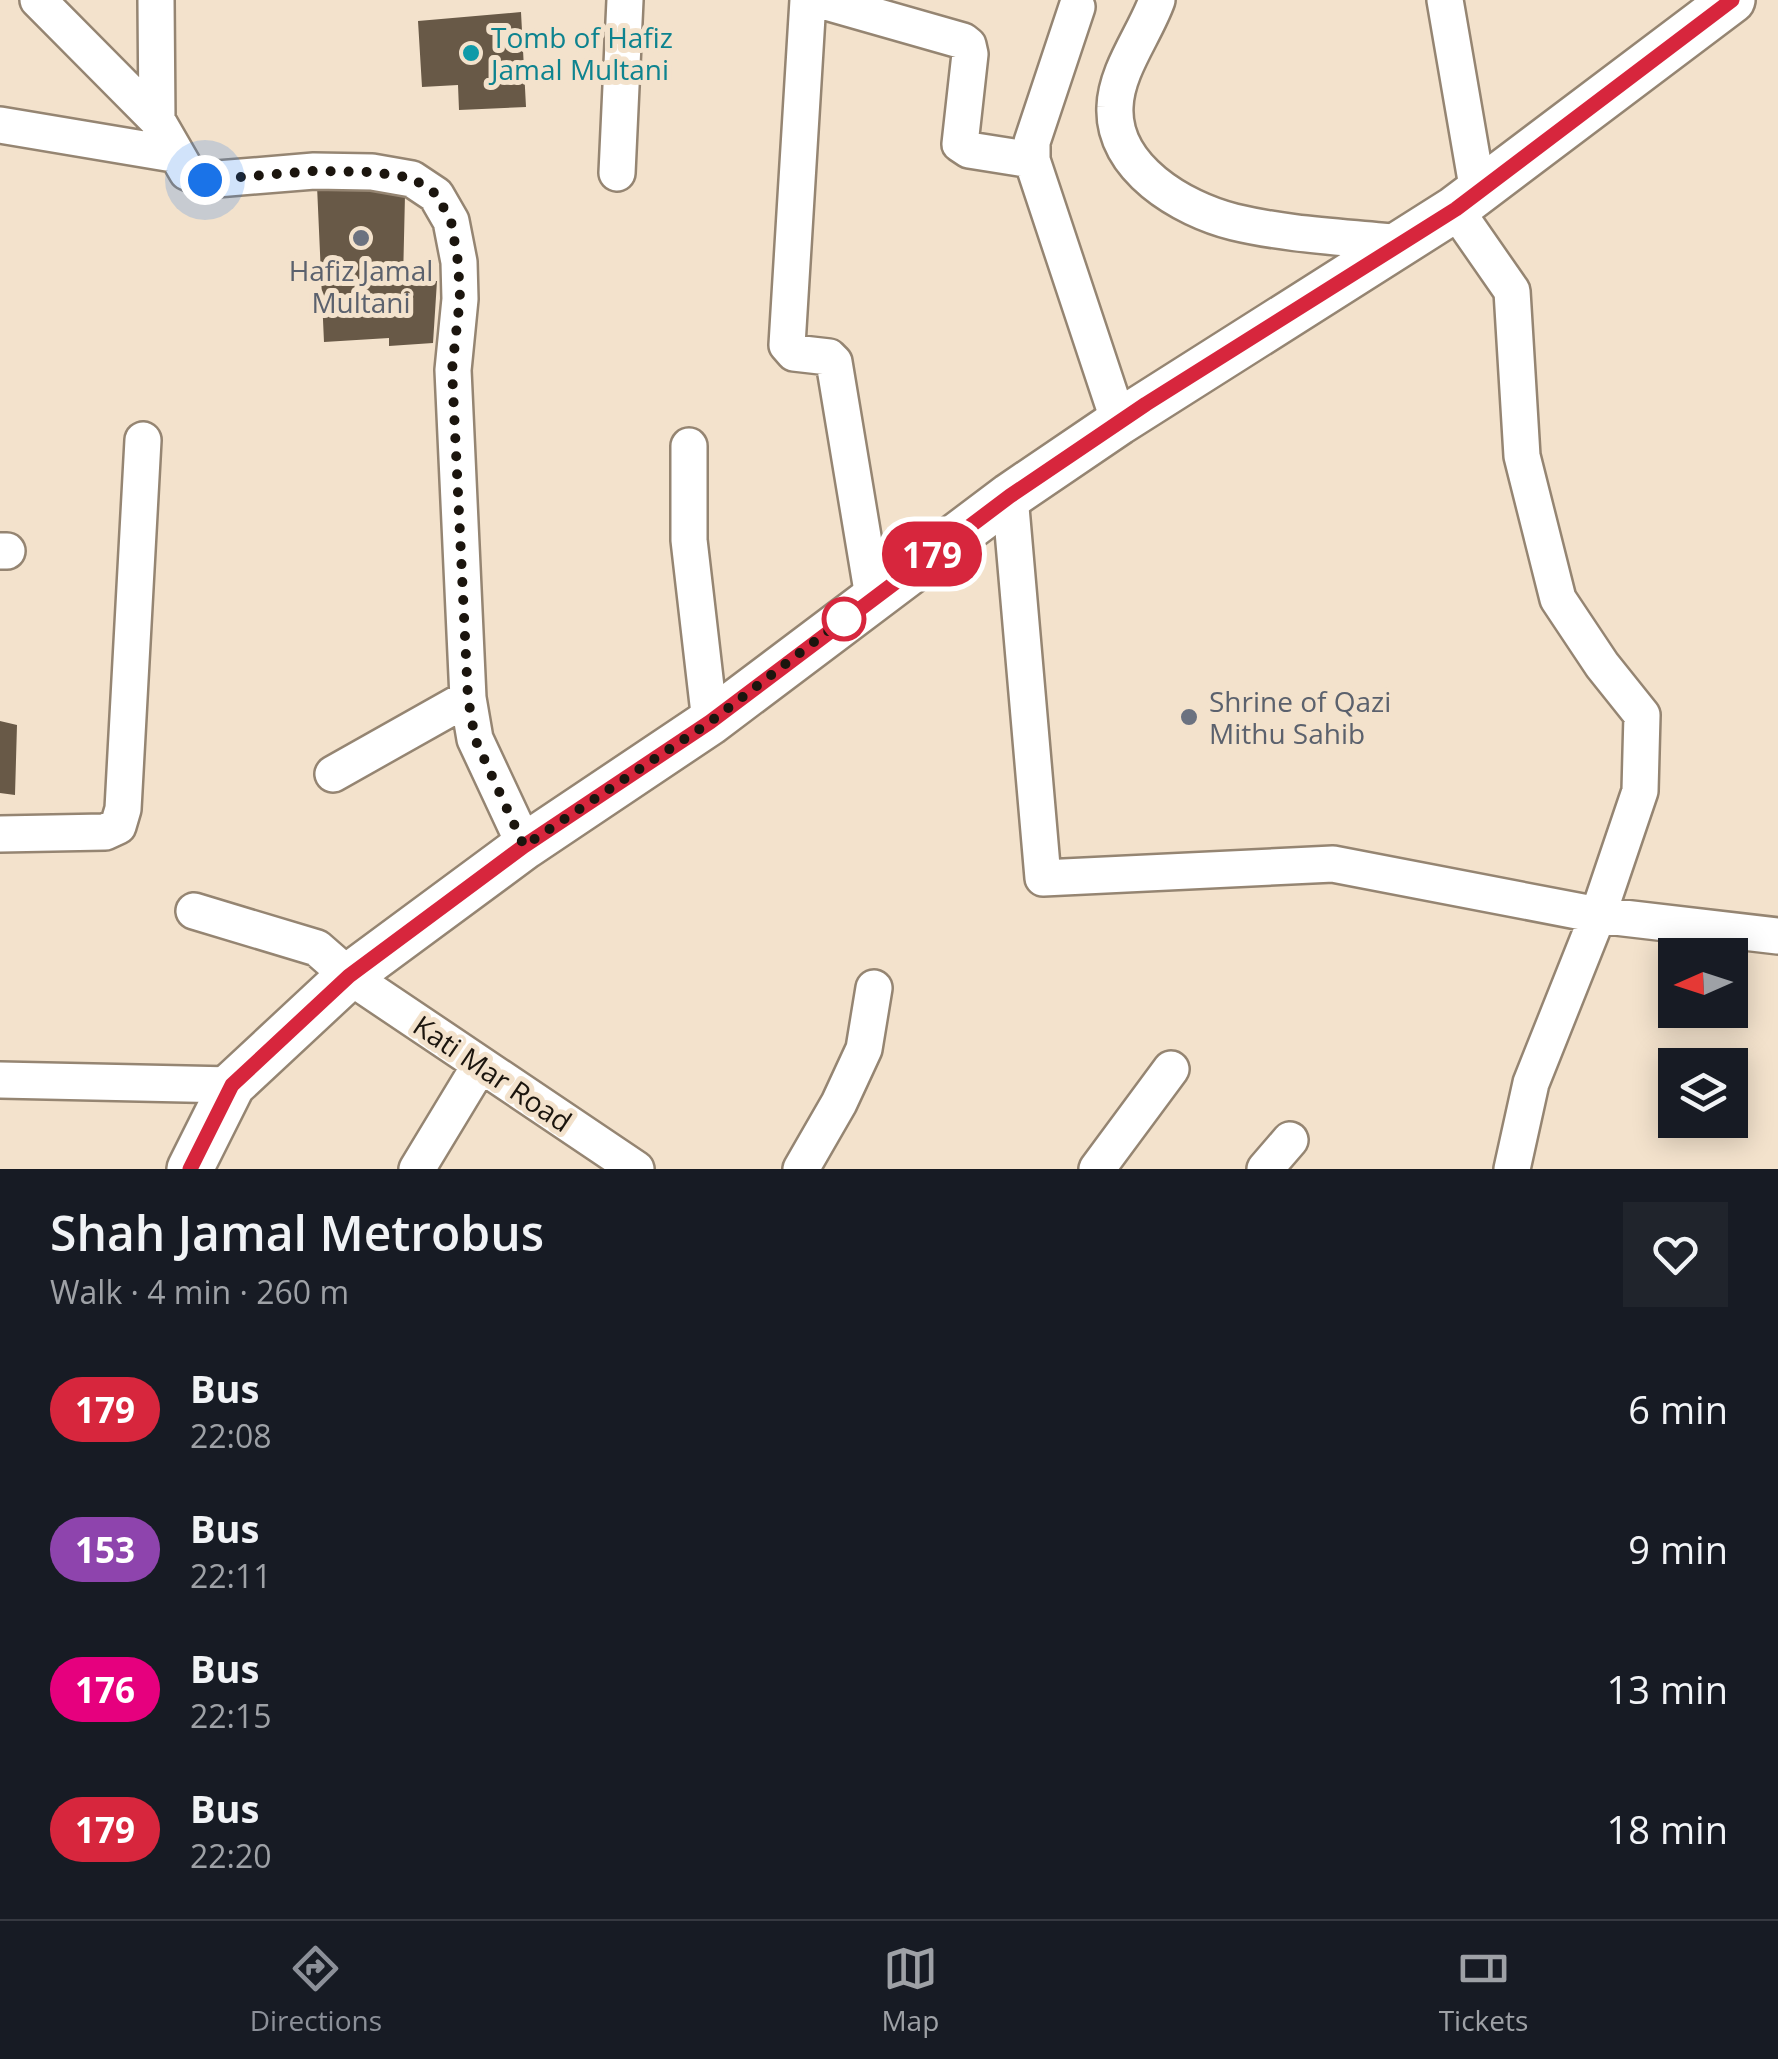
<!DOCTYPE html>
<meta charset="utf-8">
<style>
:root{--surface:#171b24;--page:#20242c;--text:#f1f3f6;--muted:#9ea1a6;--line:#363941;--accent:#8c9099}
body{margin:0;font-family:"Open Sans",sans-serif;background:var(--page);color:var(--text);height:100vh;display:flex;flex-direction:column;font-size:38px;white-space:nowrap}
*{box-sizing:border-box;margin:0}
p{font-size:32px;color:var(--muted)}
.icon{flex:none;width:55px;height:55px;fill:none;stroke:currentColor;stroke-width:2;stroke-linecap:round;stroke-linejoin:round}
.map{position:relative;height:1169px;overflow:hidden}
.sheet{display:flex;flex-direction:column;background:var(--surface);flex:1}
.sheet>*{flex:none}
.badge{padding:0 20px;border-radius:32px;font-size:35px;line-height:65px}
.needle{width:65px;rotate:267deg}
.tools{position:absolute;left:1658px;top:938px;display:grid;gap:20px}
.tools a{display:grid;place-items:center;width:90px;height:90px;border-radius:0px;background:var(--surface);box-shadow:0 5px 25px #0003;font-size:50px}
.you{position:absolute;width:50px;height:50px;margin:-25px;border:8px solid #fff;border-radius:50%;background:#1a73e8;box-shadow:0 0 0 15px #1a73e833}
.map>.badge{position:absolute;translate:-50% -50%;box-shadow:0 0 0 5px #fff}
.round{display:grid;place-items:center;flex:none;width:105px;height:105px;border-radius:0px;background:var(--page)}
.headline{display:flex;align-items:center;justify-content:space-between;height:170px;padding:0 50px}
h1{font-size:48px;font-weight:600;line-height:75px}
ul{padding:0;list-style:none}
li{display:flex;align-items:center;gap:30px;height:140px;padding:0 50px}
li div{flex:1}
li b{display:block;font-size:38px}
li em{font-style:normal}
li .badge{min-width:110px;font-weight:700;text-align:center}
.dock{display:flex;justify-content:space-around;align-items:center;height:140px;border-top:2px solid var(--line);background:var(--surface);font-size:28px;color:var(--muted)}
.dock a{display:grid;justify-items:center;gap:5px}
.dock .active{color:var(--accent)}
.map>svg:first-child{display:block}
</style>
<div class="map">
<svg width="1778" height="1169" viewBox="0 0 1778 1169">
<rect width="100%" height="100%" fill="#f3e2cc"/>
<path fill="#685947" d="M521,12L526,107L459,110L458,85L422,87L418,21Z
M373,182L405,195L403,281H437L433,343L389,346V338L324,342L317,186Z
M0,721L17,725L15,795L0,793Z"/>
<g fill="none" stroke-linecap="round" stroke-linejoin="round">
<defs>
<path id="minor" d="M38,0L157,120L187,172L205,180L314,171L372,172L412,179L436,195L451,221L459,262L460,299L453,370L468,698L475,739L525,846
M156,0L157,120
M808,0L787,345L794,353L829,357L834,362L873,597
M819,0L963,41L968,45L970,54L960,144L969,150L1032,160
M1157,0C1145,34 1116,70 1115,107C1112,168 1182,209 1234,222C1288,235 1347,237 1402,243
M1445,0L1478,192
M1077,7L1032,142V160L1119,422
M0,125L173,154
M617,173L625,0
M1455,209L1512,291L1522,456L1558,599L1602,665L1642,715L1640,791L1598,915L1531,1083L1512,1169
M689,446V540L710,722
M1010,496L1043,878L1333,864L1598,915L1778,936
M0,551H7
M333,774L468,698
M0,834L105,832L118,826L123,809L143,440
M194,911L317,948L349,976L636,1169
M0,1080L232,1085
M417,1169L480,1065
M801,1169L839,1103L864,1049L874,988
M1097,1169L1171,1069
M1265,1169L1290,1140"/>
<path id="major" d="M190,1169L232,1085L349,976L525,846L710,722L1010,496L1119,422L1455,209L1732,0"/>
</defs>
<use href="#minor" stroke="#958572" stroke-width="40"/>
<use href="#major" stroke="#958572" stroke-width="50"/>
<use href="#minor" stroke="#fff" stroke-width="35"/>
<use href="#major" stroke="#fff" stroke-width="45"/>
</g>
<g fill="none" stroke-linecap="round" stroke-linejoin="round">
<defs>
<path id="line" d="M190,1169L232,1085L349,976L524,846L710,722L1010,496L1146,404L1456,209L1732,0"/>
</defs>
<use href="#line" stroke="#fff" stroke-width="22"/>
<use href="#line" stroke="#d7263d" stroke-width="15"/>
<path stroke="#1b150e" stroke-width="10" stroke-dasharray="0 18" d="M205,180L314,171L372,172L412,178L436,194L451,221L458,262L460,298L452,370L468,698L475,739L524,846L710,722L844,619"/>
</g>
<circle fill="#0f9aa8" stroke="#f3e2cc" stroke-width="4" cx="471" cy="53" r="10"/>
<g fill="#6b7280" stroke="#f3e2cc" stroke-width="4">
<circle cx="361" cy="238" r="10"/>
<circle cx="1189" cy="717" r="10"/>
</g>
<circle fill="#fff" stroke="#d7263d" stroke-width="5" cx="844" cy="619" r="20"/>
<g text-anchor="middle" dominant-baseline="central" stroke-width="10" stroke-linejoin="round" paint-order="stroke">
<g font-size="28" fill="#0d838f" stroke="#f3e2cc" text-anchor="start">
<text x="491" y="37">Tomb of Hafiz<tspan x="491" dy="32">Jamal Multani</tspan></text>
</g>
<g font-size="28" fill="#5b616d" stroke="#f3e2cc">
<text x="361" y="270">Hafiz Jamal<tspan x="361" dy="32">Multani</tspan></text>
<text x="1209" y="701" text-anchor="start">Shrine of Qazi<tspan x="1209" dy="32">Mithu Sahib</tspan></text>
</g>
<g font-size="28" fill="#1b150e" stroke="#f3e2cc">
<text transform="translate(493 1073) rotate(34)">Kati Mar Road</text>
</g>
</g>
</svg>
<div class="tools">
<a><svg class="needle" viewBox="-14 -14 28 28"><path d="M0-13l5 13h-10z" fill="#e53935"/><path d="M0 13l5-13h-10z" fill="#9ea1a6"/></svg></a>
<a><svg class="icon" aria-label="layers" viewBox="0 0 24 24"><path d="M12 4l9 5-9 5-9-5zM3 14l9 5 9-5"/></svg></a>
</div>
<div class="you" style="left:205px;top:180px"></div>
<b class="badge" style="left:932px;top:554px;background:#d7263d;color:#fff">179</b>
</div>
<section class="sheet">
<div class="headline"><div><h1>Shah Jamal Metrobus</h1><p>Walk · 4 min · 260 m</p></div><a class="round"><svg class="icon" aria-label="heart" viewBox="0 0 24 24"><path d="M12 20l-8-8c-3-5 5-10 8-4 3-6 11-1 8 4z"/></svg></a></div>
<ul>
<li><span class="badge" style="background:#d7263d;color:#fff">179</span><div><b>Bus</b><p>22:08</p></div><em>6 min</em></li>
<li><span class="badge" style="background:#8e44ad;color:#fff">153</span><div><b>Bus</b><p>22:11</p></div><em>9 min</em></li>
<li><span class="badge" style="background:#e6007e;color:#fff">176</span><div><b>Bus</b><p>22:15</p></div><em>13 min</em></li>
<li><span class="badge" style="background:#d7263d;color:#fff">179</span><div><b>Bus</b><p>22:20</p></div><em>18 min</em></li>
</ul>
</section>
<nav class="dock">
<a class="active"><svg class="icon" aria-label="directions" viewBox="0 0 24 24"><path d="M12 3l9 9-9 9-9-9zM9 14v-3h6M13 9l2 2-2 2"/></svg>Directions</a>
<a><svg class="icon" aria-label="map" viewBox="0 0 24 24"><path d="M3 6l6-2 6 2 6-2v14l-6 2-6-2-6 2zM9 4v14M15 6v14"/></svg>Map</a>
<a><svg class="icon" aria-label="tickets" viewBox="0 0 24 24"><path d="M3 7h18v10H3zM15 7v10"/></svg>Tickets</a>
</nav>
